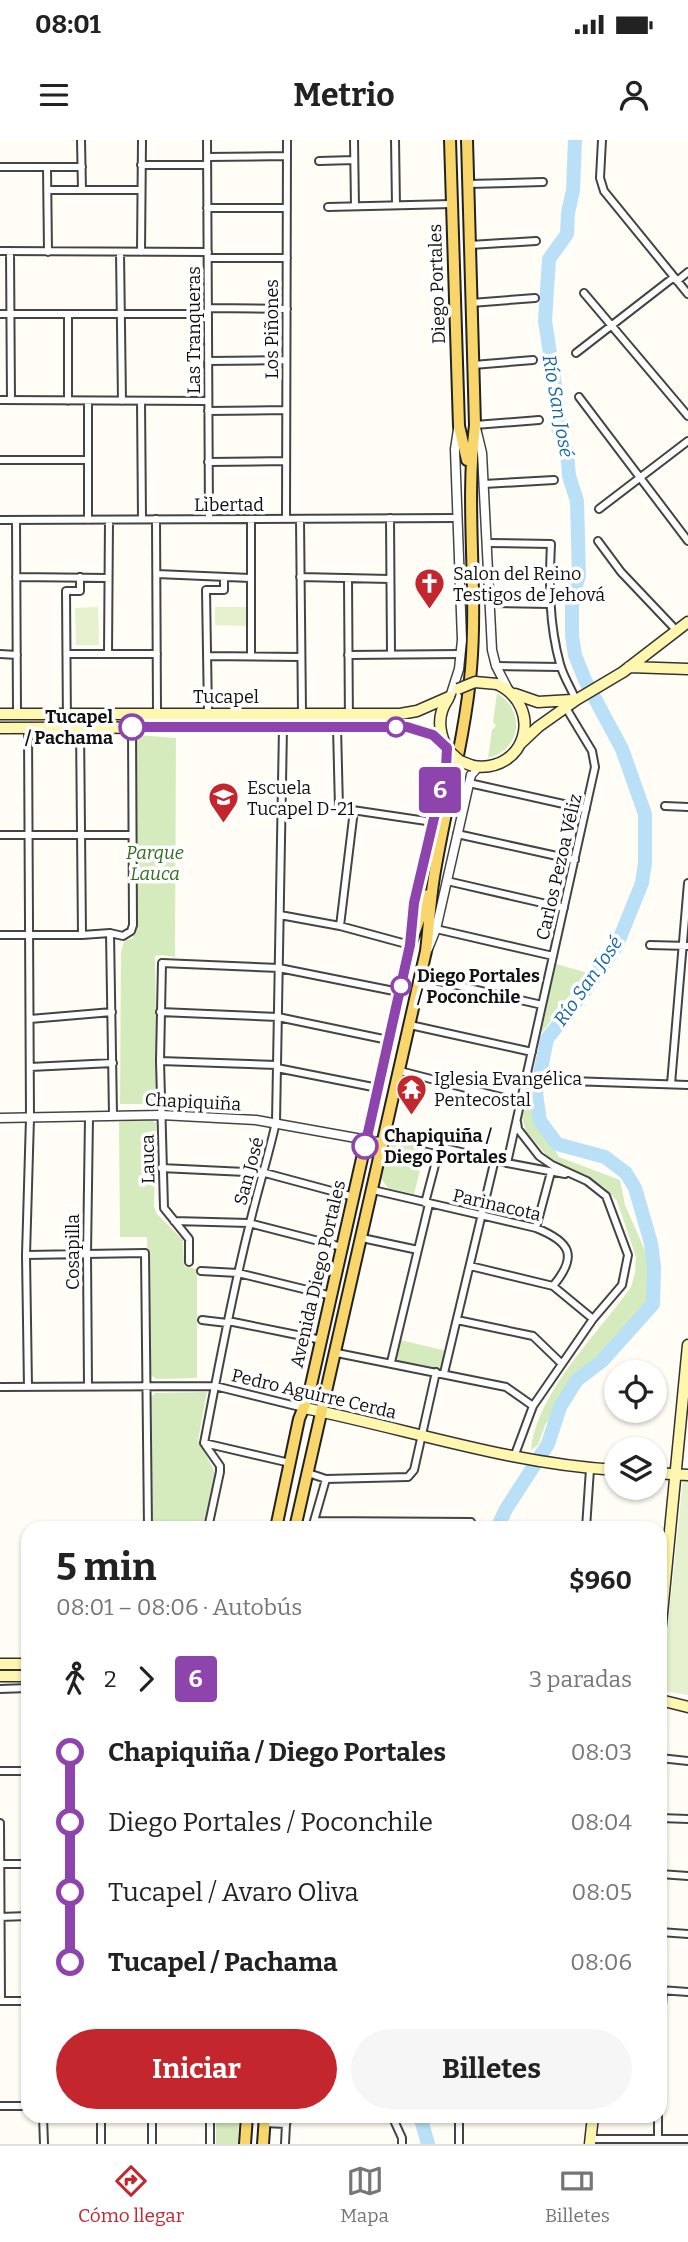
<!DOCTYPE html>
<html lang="es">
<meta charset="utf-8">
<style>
:root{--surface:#fff;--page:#f6f6f6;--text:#222;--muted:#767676;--line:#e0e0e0;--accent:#c4262e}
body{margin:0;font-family:Bitter,serif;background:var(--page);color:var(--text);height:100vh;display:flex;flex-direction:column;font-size:26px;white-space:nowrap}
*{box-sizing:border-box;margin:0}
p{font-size:23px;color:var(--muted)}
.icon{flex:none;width:38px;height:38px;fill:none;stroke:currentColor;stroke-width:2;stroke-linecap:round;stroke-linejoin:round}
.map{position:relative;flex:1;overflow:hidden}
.sheet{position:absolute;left:21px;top:1381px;width:646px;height:602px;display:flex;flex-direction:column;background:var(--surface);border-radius:21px;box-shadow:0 2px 5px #0004}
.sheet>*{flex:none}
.badge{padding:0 14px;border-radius:5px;font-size:24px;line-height:46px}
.tools{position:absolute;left:604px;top:1220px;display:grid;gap:14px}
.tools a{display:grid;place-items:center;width:63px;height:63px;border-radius:50%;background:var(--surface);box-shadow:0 2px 5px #0004;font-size:35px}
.map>.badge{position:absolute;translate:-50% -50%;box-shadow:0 0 0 4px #fff}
.legs{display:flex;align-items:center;gap:10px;height:77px;padding:0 35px;font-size:23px}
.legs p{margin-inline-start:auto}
.overview{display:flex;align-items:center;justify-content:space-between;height:119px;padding:0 35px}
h1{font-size:38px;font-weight:700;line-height:52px}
.action{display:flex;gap:14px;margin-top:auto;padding:14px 35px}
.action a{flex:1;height:80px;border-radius:42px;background:var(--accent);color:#fff;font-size:28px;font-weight:700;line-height:80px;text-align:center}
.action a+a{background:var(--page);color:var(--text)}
ul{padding:0 35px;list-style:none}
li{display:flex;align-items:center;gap:24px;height:70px;font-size:26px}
li i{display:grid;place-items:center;width:10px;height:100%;margin:0 9px;background:currentColor}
li i::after{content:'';width:18px;height:18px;margin:-9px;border:5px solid;border-radius:50%;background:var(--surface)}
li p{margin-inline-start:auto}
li:first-child i{background:linear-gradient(#0000 50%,currentColor 0)}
li:last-child i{background:linear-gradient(currentColor 50%,#0000 0)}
.status{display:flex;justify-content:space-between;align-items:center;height:49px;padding:0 35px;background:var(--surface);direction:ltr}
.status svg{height:19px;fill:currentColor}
header{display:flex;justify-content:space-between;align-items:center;height:91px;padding:0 35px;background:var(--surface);font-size:32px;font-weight:700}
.dock{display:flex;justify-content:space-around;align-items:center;height:98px;border-top:2px solid var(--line);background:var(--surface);font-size:19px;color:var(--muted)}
.dock a{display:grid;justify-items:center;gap:4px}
.dock .current{color:var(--accent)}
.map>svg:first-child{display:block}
</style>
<div class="status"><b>08:01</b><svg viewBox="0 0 49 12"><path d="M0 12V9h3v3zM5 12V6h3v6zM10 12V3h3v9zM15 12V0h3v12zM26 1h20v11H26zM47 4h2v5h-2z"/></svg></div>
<header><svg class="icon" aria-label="menu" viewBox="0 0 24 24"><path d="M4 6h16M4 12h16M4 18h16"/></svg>Metrio<svg class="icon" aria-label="person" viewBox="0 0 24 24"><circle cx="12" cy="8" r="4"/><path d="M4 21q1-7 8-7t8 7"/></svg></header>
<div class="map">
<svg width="688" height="2004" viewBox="0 0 688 2004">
<rect width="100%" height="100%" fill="#fffdf5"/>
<path fill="#d5ebbd" d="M497,553C526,571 521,610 488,618L492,590L496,586L493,582Z
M136,595L176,598L175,817L162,815L155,816L157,964H120L121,812L124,801L133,798Z
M556,824L588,833L584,843L568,857L541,894Z
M529,944H533V966L540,986L559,1017L620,1040L625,1065L647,1115L651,1159L643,1173L634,1180L611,1210L592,1223L571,1248L545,1285L538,1305L531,1310C537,1252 597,1195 631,1147L635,1133L636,1117L617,1061L604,1047L565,1029L548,1017L526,991L522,978Z
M150,979L156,983L154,1067L157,1074L183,1100L184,1126L197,1129V1238L156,1239L150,1234L147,1097H120L119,982Z
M393,1000L426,1007L414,1054L388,1048L380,1037L386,1006Z
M400,1200L447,1211L439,1229L433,1230L395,1220Z
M207,1252L198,1300L216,1334L203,1388H152L151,1257L155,1253Z
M216,1976H239L238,2004H216Z"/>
<path fill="#e6f2cf" d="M98,467L99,505H76L75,468Z
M215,467H246V486L215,485Z
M683,1338H688V1555L664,1551L665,1547L662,1546Z"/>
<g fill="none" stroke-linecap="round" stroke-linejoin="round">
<path stroke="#b9e0f7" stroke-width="14" d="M497,1388L506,1369L548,1304L560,1267L577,1240L602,1221L653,1164L654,1127L651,1103L635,1048L626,1033L605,1017L557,1004L540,981L536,954L547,899L587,848L617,805L642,743L645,723V674L622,609L585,540L575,515L572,496V457L579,436L577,361L569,336L567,312L558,288V265L545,181L549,119L567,94L568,73L573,50L575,0
M420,1976L428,2004"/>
<defs>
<path id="minor" d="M81,0L82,50
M207,0L209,379
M354,0L355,66
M395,0L396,65
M602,0L600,38L604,51L688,154
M207,17L287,16
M319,21L354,20
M141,25H207
M0,27H82
M47,27L48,112
M468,44L543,42
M48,50H141
M328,67L452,64
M207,68H287
M470,105L536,101
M0,111L208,112
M10,111L11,260
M120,112L122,261
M141,112L142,0
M208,118H287
M677,141L688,132
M584,153L688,276
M471,163L535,158
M208,168L287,169
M0,174H208
M68,174V261
M576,213L674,137
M208,221L286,220
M473,225L533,220
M579,257L688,401
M0,260L208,261
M141,261L142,379
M208,271L286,270
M475,285L539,280
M0,320H88
M208,322L286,321
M484,344L554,340
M599,369L688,301
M390,378L391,514
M156,379L157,572
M286,379L287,0
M300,379L302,573
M0,380L458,378
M16,380L17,573
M88,380V261
M598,401L621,432L677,491
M487,403L551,404C549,445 549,484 560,524C563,536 571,548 576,560
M157,434L250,438
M16,437L108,438
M300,437L390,439
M348,438L349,587
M489,463L549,464
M0,514L17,515
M67,514H157
M108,514L109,380
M348,515L461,514
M207,516L301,517
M251,516V379
M496,526L560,527
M208,573L206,450H224V437
M67,587L66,451H80V437
M80,587L82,795
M337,587L339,668L433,682
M469,643L586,669
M665,666L688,667
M457,694L575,720
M0,695H132
M447,741L564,768
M280,775L340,786L410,805
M340,786L354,670
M436,789L553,816
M110,793L113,975
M0,795H82L110,793L123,796L131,791L133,785L132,587
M650,805L688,806
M421,837L542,865
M160,872L278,877L388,900
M30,879L112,872
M410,885L532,912
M160,921L277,925
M30,927L113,923
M277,928L378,948
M400,931L520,962
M570,941L688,945
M671,944L688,743
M386,994L507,1023L565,1034
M507,1023L595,627L592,611L566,568
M161,1028L265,1033L354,1057
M373,1050L536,1088C571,1102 578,1116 553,1146
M425,1063L440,1006
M174,1081L249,1083L342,1107
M536,1088L551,1032
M362,1098L418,1110
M26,1115L145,1113L148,1388
M189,1122V1099L164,1068L160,921L162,823L279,828L399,852
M470,1126L553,1146L593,1179
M201,1131L238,1133L332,1156
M202,1180L227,1183
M457,1180L533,1196L562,1224
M228,1181L322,1200
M337,1213L506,1247L533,1266
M391,1222L429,1064
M444,1233L495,1019
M88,1246L87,1114L89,978
M0,1247L215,1246L304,1268
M28,1247L26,1115L30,978L28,588
M204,1303L290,1323
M514,1317L533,1266L593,1179L622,1145L628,1115L606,1056L587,1041L552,1025L539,1016L518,989L517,982
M308,1333L326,1339L408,1337L414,1330L436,1232
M314,1381L471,1382V1388
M208,1388L220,1332V1326L204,1303C218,1231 231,1158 249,1087C257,1052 268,1018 276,982L283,587
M312,1388L326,1339
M586,1388L590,1329
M0,1549L28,1548
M660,1618L688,1621
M0,1631H28
M660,1678L688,1679
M0,1683L1,1861
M0,1724H28
M660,1734L688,1736
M0,1777L28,1776
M660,1792L688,1794
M660,1850L688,1852
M0,1861H28
M660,1897L663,1850
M0,1966H28
M43,1976L44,2004
M101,1976V2004
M152,1976V2004
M370,1976L392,1978
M392,1976L402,1998V2004
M658,1976V1999
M264,1983L286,1984
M591,1999H688
M210,2004V1976
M285,2004L286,1984L289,1976
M459,2004V1976"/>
<path id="tertiary" d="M476,288L482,313L492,510L496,526L509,551
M451,554L459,529L462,500L455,309L458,289
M410,795L414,763L445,627L447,608
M428,809L436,789L471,635L478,627
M0,978L161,975L256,980L384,1003"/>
<path id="secondary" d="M629,527L688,529
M515,554L538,562L572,560
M0,574H400L417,571L449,557
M0,588L407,587L427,592L445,604
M445,604C438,588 438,573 448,559
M520,604L538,587L576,560L623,532L688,482
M473,626C526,634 545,567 497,544
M304,1268C408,1289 510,1324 616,1330
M654,1333L688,1335
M660,1494L688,1205
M0,1524H28
M0,1536H28
M660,1560L688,1567
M590,2004L593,1976"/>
<path id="primary" d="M450,0L459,286L467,320
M276,1388L299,1279L309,1254L410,805L428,755
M295,1388L426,811C429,787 430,762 434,737C445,668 465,599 471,529C478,447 465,367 475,285L467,0
M245,2004L247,1976
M263,2004L265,1976"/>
</defs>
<use href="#minor" stroke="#444" stroke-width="10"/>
<use href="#tertiary" stroke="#444" stroke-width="11"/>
<use href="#secondary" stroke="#333" stroke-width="13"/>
<use href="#primary" stroke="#222" stroke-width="14"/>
<use href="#minor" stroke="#fff" stroke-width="6"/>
<use href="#tertiary" stroke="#fff" stroke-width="8"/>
<use href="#secondary" stroke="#fff6b0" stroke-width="10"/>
<use href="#primary" stroke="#f9d66b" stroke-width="10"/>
<defs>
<path id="secondary-bridge" d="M458,549L475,542L497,544
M450,612L460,621L473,626"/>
</defs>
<use href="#secondary-bridge" stroke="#333" stroke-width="13" stroke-linecap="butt"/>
<use href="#secondary-bridge" stroke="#fff6b0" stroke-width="10"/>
</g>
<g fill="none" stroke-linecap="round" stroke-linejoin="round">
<defs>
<path id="line-1" d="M132,587H407L433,595L447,608L446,627L414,763L410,805L365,1006"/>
</defs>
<use href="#line-1" stroke="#fff" stroke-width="16"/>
<use href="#line-1" stroke="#8e44ad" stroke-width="10"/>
</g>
<defs>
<symbol id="church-pin" viewBox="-11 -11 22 30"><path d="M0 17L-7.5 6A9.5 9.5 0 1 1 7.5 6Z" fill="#c4262e" stroke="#fff"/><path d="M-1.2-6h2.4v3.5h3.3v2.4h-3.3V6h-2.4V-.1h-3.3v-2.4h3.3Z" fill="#fff"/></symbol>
<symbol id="school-pin" viewBox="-11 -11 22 30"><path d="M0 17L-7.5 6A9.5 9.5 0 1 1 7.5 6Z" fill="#c4262e" stroke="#fff"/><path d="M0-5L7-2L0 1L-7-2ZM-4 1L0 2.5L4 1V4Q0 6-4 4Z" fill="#fff"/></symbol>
<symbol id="temple-pin" viewBox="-11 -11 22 30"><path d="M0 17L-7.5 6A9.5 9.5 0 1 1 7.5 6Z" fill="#c4262e" stroke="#fff"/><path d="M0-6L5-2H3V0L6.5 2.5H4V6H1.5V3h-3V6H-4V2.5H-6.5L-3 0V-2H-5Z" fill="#fff"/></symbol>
</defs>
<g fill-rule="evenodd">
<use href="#church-pin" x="412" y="426" width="35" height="47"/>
<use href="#school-pin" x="206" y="640" width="35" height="47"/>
<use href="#temple-pin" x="394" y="932" width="35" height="47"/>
</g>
<g fill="#fff" stroke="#8e44ad" stroke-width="3.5">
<circle cx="132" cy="587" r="12"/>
<circle cx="396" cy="587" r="9"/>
<circle cx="401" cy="846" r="9"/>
<circle cx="365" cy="1006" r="12"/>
</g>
<g text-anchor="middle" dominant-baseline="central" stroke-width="7" stroke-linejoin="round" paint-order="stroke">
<g font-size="18" fill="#111" stroke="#fff">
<text transform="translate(437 144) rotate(-92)">Diego Portales</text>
<text transform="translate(272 189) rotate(-90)">Los Piñones</text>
<text transform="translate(194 190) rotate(-90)">Las Tranqueras</text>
<text x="229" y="365">Libertad</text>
<text x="226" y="557">Tucapel</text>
<text transform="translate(559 727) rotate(-77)">Carlos Pezoa Véliz</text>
<text transform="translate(193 962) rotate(3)">Chapiquiña</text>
<text transform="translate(148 1019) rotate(-91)">Lauca</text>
<text transform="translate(249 1031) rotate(-75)">San José</text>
<text transform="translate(497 1065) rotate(13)">Parinacota</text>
<text transform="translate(73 1112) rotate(-90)">Cosapilla</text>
<text transform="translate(318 1134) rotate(-77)">Avenida Diego Portales</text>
<text transform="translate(314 1254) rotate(13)">Pedro Aguirre Cerda</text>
</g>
<g font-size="18" fill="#111" stroke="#fff" text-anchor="start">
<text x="453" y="434">Salon del Reino<tspan x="453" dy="21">Testigos de Jehová</tspan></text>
<text x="247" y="648">Escuela<tspan x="247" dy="21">Tucapel D-21</tspan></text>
<text x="434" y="939">Iglesia Evangélica<tspan x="434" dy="21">Pentecostal</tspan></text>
</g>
<g font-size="18" font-weight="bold" fill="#111" stroke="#fff" text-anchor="start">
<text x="113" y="577" text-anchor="end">Tucapel<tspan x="113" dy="21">/ Pachama</tspan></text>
<text x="417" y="836">Diego Portales<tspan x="417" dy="21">/ Poconchile</tspan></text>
<text x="384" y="996">Chapiquiña /<tspan x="384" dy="21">Diego Portales</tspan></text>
</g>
<g font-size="18" font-style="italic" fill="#2f6b1f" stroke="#fff">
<text x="155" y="713">Parque<tspan x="155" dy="21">Lauca</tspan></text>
</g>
<g font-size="19" font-style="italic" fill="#1768a6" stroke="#fff">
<text transform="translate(558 266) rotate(80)">Río San José</text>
<text transform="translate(588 841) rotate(-55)">Río San José</text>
</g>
</g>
</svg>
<div class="tools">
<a><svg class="icon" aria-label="locate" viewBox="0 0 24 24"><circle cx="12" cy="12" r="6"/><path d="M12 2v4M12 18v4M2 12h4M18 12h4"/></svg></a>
<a><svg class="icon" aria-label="layers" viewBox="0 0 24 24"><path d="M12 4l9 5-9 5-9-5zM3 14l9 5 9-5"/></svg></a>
</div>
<b class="badge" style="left:440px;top:650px;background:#8e44ad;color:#fff">6</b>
<section class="sheet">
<div class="overview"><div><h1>5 min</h1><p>08:01 – 08:06 · Autobús</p></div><b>$960</b></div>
<div class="legs"><svg class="icon" aria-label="walk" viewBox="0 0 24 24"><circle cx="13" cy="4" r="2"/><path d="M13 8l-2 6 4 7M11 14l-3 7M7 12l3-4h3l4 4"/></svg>2<svg class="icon" aria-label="forward" viewBox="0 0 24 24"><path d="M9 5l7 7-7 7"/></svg><b class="badge" style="background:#8e44ad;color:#fff">6</b><p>3 paradas</p></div>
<ul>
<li><i style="color:#8e44ad"></i><b>Chapiquiña / Diego Portales</b><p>08:03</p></li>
<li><i style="color:#8e44ad"></i><span>Diego Portales / Poconchile</span><p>08:04</p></li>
<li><i style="color:#8e44ad"></i><span>Tucapel / Avaro Oliva</span><p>08:05</p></li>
<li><i style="color:#8e44ad"></i><b>Tucapel / Pachama</b><p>08:06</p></li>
</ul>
<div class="action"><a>Iniciar</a><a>Billetes</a></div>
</section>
</div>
<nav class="dock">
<a class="current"><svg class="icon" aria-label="directions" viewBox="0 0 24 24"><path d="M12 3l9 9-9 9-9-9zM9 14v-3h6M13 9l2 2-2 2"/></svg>Cómo llegar</a>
<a><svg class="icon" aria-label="map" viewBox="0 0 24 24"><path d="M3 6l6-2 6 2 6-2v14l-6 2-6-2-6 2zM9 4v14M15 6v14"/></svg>Mapa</a>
<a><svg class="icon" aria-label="tickets" viewBox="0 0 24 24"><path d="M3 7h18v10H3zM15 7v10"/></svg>Billetes</a>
</nav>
